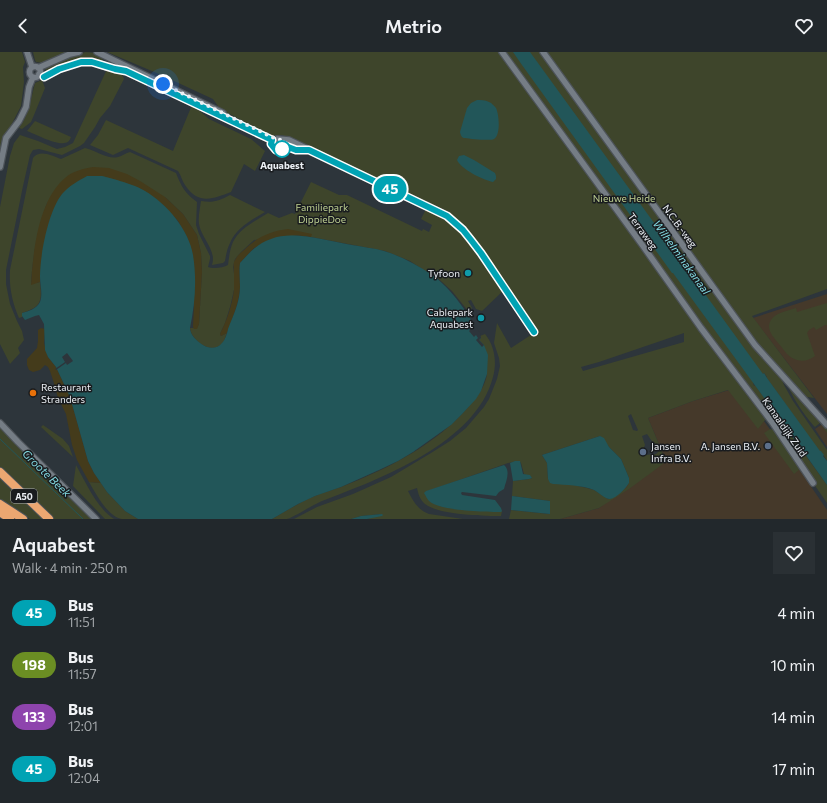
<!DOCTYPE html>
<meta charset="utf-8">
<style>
:root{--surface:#22282c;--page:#2a3034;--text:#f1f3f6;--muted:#a2a6a9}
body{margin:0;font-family:Commissioner,sans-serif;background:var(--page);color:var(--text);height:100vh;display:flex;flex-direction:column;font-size:15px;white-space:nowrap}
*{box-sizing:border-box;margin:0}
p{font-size:13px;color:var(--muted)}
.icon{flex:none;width:22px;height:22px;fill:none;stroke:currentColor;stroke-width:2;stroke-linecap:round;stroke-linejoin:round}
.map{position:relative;height:467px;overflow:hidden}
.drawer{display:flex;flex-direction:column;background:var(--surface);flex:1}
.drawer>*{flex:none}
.badge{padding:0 8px;border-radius:13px;font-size:14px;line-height:26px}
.you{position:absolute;width:20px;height:20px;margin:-10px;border:3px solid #fff;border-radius:50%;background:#1a73e8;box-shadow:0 0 0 6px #1a73e833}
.map>.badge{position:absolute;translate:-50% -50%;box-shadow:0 0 0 2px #fff}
.round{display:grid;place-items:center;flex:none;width:42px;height:42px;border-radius:0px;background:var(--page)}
.headline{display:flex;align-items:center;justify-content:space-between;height:68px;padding:0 12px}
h1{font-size:19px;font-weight:600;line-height:30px}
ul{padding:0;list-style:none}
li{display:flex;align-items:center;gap:12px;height:52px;padding:0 12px}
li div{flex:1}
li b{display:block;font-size:15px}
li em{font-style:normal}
li .badge{min-width:44px;font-weight:700;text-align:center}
header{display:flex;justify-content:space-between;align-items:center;height:52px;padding:0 12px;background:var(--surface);font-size:18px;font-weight:600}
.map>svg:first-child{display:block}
</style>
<header><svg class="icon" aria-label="back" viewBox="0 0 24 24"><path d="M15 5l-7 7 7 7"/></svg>Metrio<svg class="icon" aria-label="heart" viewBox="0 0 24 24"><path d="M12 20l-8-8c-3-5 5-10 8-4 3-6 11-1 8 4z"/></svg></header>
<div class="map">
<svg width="827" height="467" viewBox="0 0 827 467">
<rect width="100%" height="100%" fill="#2d353b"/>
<path fill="#45392a" d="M827,242V362L753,266Z
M739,335L799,417L827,458V467H560L599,456L663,402L648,366L693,349Z
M827,369V395L815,377Z"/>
<path fill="#3e452b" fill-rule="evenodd" d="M0,0H22L25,10L23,15L24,30L21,54L3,89L0,104Z
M33,0H74L43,11L36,10L35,8Z
M86,0C94,1 103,0 103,11L93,8L48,20L43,15L71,4Z
M107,0H827V237L752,264L814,346L807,345L781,320L737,269H734L756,299L782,328L784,333L793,349L827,398V409L821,399L820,400L766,325H767L764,321L753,331L754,334L755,333L827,433V451L800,412L765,365V368L758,377L728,338L693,349L648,366L663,402L661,404L663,412L629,437L599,456L560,467H509L511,458L549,462H550V449L512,444L513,429L529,427L532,426L531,425L524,422L521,411L519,409L508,411L425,440L440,454L479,459H502L501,464C483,464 439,463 425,452C420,448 418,441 417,436L408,439C413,449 418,458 429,462L463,467H367L382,462L361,464L351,467H294L317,455L353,442L391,425L431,401L450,389L466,376L484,355L489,347L497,327L500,314L499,306L494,291L497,271L511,296L537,279L476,190L460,171L445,158L290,86L282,83L272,84L220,57L213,47L159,22ZM684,281V290L583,319L581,315L599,310ZM631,362L638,378L637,379L633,378L628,364ZM647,382C650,386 652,391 657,392L659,396V399L656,402L652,403V402L647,403L644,395L645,393L642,384ZM600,384L609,395L621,407L629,426V431L627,435L618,443L612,446L608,447L594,438L587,436L548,427L547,411L542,403Z
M107,17L121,20L124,27L110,54L100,66L95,75L84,91L80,94L62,103L39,97L33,98L30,103L23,134L6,218V232L10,252L17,269L22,279L24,288L18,296L20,301L10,312L0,292V155L10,104L14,91L20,83L38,89L57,97L65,95L73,91Z
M42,28L45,36L34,63L31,70L22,77L19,76C29,63 31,46 35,31Z
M192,53L202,61L209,67L251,87L265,99L255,119L244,112L231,140C213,147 198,153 185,133C182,129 181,123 178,119L128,96L113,103L90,93L98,83L106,68L173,99Z
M35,69L71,85C70,88 68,91 64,91C56,93 35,82 27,79Z
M85,96C95,98 108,108 118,105C122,104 126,101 130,100L176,121C182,136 185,141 197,150L196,173L199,182L210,204V207L208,215C213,217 223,216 228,213C229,205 230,197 233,190C240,176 255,169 268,161L279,166L292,161L295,162L311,130L339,143H347L422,179L423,177L429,180L432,173L421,167L427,155L448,166L468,187L504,238L482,259L476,257L471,248L468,249L472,256L468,259L452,239L431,220L428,221L410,209L385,199L311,185V182L254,188L242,199L235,207L233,215L234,221V238L230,255L225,271L220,282L221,284L227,281C225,286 224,292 219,294C208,301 191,287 190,276H197L199,272L202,219L201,201L197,183L183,162L165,145L47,151C37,180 33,202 31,232L40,230C42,249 42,255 22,261V265L19,266C12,250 9,235 10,218L33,106C40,97 52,104 61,107Z
M230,143L265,160C251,168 236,176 230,191C227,197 226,203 225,209L223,211L212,213C217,198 201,186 199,172C198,165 200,156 201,149C213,151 219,149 230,143Z
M827,251V273H825L816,278L814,275L809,278L807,281L815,304C806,311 795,310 787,302C784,299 782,295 779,292C774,286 765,277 771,268C776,260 788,259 796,256L797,260Z
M485,282C495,294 497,311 493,325C476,391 380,427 322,449C314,453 306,457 298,462C295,463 291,466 287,467C283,467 277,467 272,467C286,459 300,450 315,444C324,440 333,438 341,435C388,417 437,392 469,354C477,345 485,335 487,322C487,319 486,316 486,313C485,303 486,296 479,288L480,284Z
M788,333L827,375V381L820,371L815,375C807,367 791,344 788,333Z
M43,373L63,387L69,394L73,405L41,375Z
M0,374L94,467H51L0,418Z
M770,377L774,378L800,417L794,422L764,381Z
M76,413C86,431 97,456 114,467H105L73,434Z
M0,424L44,467H30L0,447Z
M89,430L101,431L107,440L125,459L138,467C133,467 127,467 122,467C108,465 96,442 89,430Z"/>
<path fill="#443b1b" d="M93,115L109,116L127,122L140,129L165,145L183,162L197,183L201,201L202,220L199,272L197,277H194L193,275L194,253L188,187L178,169L163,153L145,139L124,130L103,124L73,132L62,143L58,149L40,225V230L31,233C33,200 38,149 65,126C73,119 82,117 93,115Z
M288,177L312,182L311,185L294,183L284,184L254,196L240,211C239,219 240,227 240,236C239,252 232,267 227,281L221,284L220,282C227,268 232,253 234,238C234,233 234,227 234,222C234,218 233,214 234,210C236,205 240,201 244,198C256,186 270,179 288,177Z
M41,276L45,277L44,291L48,305L56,315L70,345L88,409L94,421L101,431L89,430L77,408L72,393L66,362L58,346L53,328L50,319L48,315L45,313L40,318L33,320L29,318L27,313V307L37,296L38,289V278Z"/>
<path fill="#225659" d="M513,0H530L681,208H682L685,212L684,213L763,322L764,321L767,326L820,399H821L824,403L823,404L827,409V433L805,402L804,403L801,398H802L673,221H672L522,13Z
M477,48C481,48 485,48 489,50C492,51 494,54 496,56C499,62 501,83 494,87C490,89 471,87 465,86C462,86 461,84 460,80L467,56L471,51Z
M464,103L474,108L495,121L496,124V127L493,130C483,128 461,117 457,108L459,104Z
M87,124C92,124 97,124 102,124C107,125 112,127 117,128C126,131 137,134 145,139C167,152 189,178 193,203C197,228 195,252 190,276C190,283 197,289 203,293C209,297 217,297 222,291C225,288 227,282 228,277C233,264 240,250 240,235C240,227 239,219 240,211C249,201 258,191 271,187C293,178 328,189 352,193C362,195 374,196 384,199C401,204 417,213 431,222C452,237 470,263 481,286L479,288L484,293L488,303L487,322L481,339L476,347L463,361L451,373L413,400L398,409L379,418L341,435L315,444L298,452L272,467H138L125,459L107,440L94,421L88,409L70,345L56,315L48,305L45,298L44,272L39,263L35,264L25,268L22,264V261C29,259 36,257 40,250C43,242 40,233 40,225C40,203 48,160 62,142C69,134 78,129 87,124Z
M600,384L604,386L609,395L621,407L629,426V431C626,436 617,446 610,447C605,447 598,440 594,438C581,433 566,433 553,432L550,431L548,427L547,411L542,403Z
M515,409H520L523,422L530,423L532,426L529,427L513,429L510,411Z
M504,413C511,419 506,429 504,437L499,440L496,444L462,440L461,441L462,443L495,448L501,456L502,459L501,460C485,460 440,459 429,449C427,447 426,444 424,441L426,439Z
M512,444L550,449V462L511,458Z
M382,462L383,463L382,464L367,467H351L361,464Z"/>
<path fill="#2d353b" d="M474,272L480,281L481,286L479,288L484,293L482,295L476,288L478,286L476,283L474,285L469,279L470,278L469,277Z
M67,301L73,309L67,313L66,311L56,318L55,317L65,310L62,305Z"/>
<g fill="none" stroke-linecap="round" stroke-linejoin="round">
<path stroke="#225659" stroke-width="1" d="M0,387L83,467"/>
<defs>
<path id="minor" d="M27,0L32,15
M97,0L223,61
M502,0L643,194L701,276L772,370L813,431
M543,0L755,293L827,373
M29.5 20a5.5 5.5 0 1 1 11 0a5.5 5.5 0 1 1-11 0Z
M38,16L70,2L79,0
M39,22L44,25C55,18 79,8 92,10C97,11 102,13 107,15C113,17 119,18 125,19L283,93C282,97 280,98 276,98L271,93L272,88
M277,87L289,88L447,164L463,178L471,188L508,241L534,280
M282,91L283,93L296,98H307
M0,115L6,86L19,69L26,55L29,35L33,25
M0,371L18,390L96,467"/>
<path id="highway" d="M0,420L49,467
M0,452L23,467
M0,460L10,467"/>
</defs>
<use href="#minor" stroke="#4d5359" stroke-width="8"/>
<use href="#highway" stroke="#4d5359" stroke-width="10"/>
<use href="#minor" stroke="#757d85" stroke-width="5.5"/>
<use href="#highway" stroke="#eca771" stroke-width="8"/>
</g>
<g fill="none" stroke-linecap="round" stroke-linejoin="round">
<defs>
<path id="line" d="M44,25L59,17L81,10H92L115,17L126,19L270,87L272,88L271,92L276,98C280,98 283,97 283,93L296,98H309L447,164L463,178L471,188L481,201L534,280"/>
</defs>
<use href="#line" stroke="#fff" stroke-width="9"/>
<use href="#line" stroke="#00a3b4" stroke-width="6"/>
<path stroke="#ebeff4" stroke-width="4" stroke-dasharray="0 7.2" d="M163,32L274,86L281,88L283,94L282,97"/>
</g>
<circle fill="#fff" stroke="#00a3b4" stroke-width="2" cx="282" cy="97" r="8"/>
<g fill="#0f9aa8" stroke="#191c1f" stroke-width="1.5">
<circle cx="468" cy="221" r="4"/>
<circle cx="481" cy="266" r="4"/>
</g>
<circle fill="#e8710a" stroke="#191c1f" stroke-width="1.5" cx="33" cy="341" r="4"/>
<g fill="#5c6f8a" stroke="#191c1f" stroke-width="1.5">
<circle cx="768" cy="394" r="4"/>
<circle cx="643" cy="400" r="4"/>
</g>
<g text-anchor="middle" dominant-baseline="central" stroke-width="3" stroke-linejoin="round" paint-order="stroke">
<rect fill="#191c1f" stroke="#acb0b4" stroke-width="1" x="11" y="437" width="26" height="14" rx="3"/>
<g font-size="9" font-weight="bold" fill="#ebeff4">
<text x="24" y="444">A50</text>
</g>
<g font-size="10" font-weight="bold" fill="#ebeff4" stroke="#191c1f">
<text x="282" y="113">Aquabest</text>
</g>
<g font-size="10" fill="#bfd092" stroke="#191c1f">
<text x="624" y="146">Nieuwe Heide</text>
<text x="322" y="155">Familiepark<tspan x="322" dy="12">DippieDoe</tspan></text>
</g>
<g font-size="10" fill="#ebeff4" stroke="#191c1f">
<text transform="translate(680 174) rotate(54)">N.C.B.-weg</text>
<text transform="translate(643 179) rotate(54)">Terraweg</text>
<text transform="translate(785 375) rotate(55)">Kanaaldijk Zuid</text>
</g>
<g font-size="10" fill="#ebeff4" stroke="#191c1f" text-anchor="end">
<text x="460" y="221">Tyfoon</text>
<text x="473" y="260">Cablepark<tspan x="473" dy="12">Aquabest</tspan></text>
<text x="41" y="335" text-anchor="start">Restaurant<tspan x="41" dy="12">Stranders</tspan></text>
<text x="651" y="394" text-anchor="start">Jansen<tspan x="651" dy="12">Infra B.V.</tspan></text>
<text x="760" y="394">A. Jansen B.V.</text>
</g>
<g font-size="11" font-style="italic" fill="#83dae1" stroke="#191c1f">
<text transform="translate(682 205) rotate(54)">Wilhelminakanaal</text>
<text transform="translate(47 421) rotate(44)">Groote Beek</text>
</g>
</g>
</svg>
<div class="you" style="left:163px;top:32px"></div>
<b class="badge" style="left:390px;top:137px;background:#00a3b4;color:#fff">45</b>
</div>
<section class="drawer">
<div class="headline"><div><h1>Aquabest</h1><p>Walk · 4 min · 250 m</p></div><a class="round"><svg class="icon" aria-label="heart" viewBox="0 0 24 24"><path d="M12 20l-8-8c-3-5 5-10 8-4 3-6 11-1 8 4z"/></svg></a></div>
<ul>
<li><span class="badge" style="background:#00a3b4;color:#fff">45</span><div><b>Bus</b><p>11:51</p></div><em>4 min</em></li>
<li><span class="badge" style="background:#6b8e23;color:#fff">198</span><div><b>Bus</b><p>11:57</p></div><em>10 min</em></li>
<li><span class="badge" style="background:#8e44ad;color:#fff">133</span><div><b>Bus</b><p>12:01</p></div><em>14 min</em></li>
<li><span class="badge" style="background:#00a3b4;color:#fff">45</span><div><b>Bus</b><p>12:04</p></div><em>17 min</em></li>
</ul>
</section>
